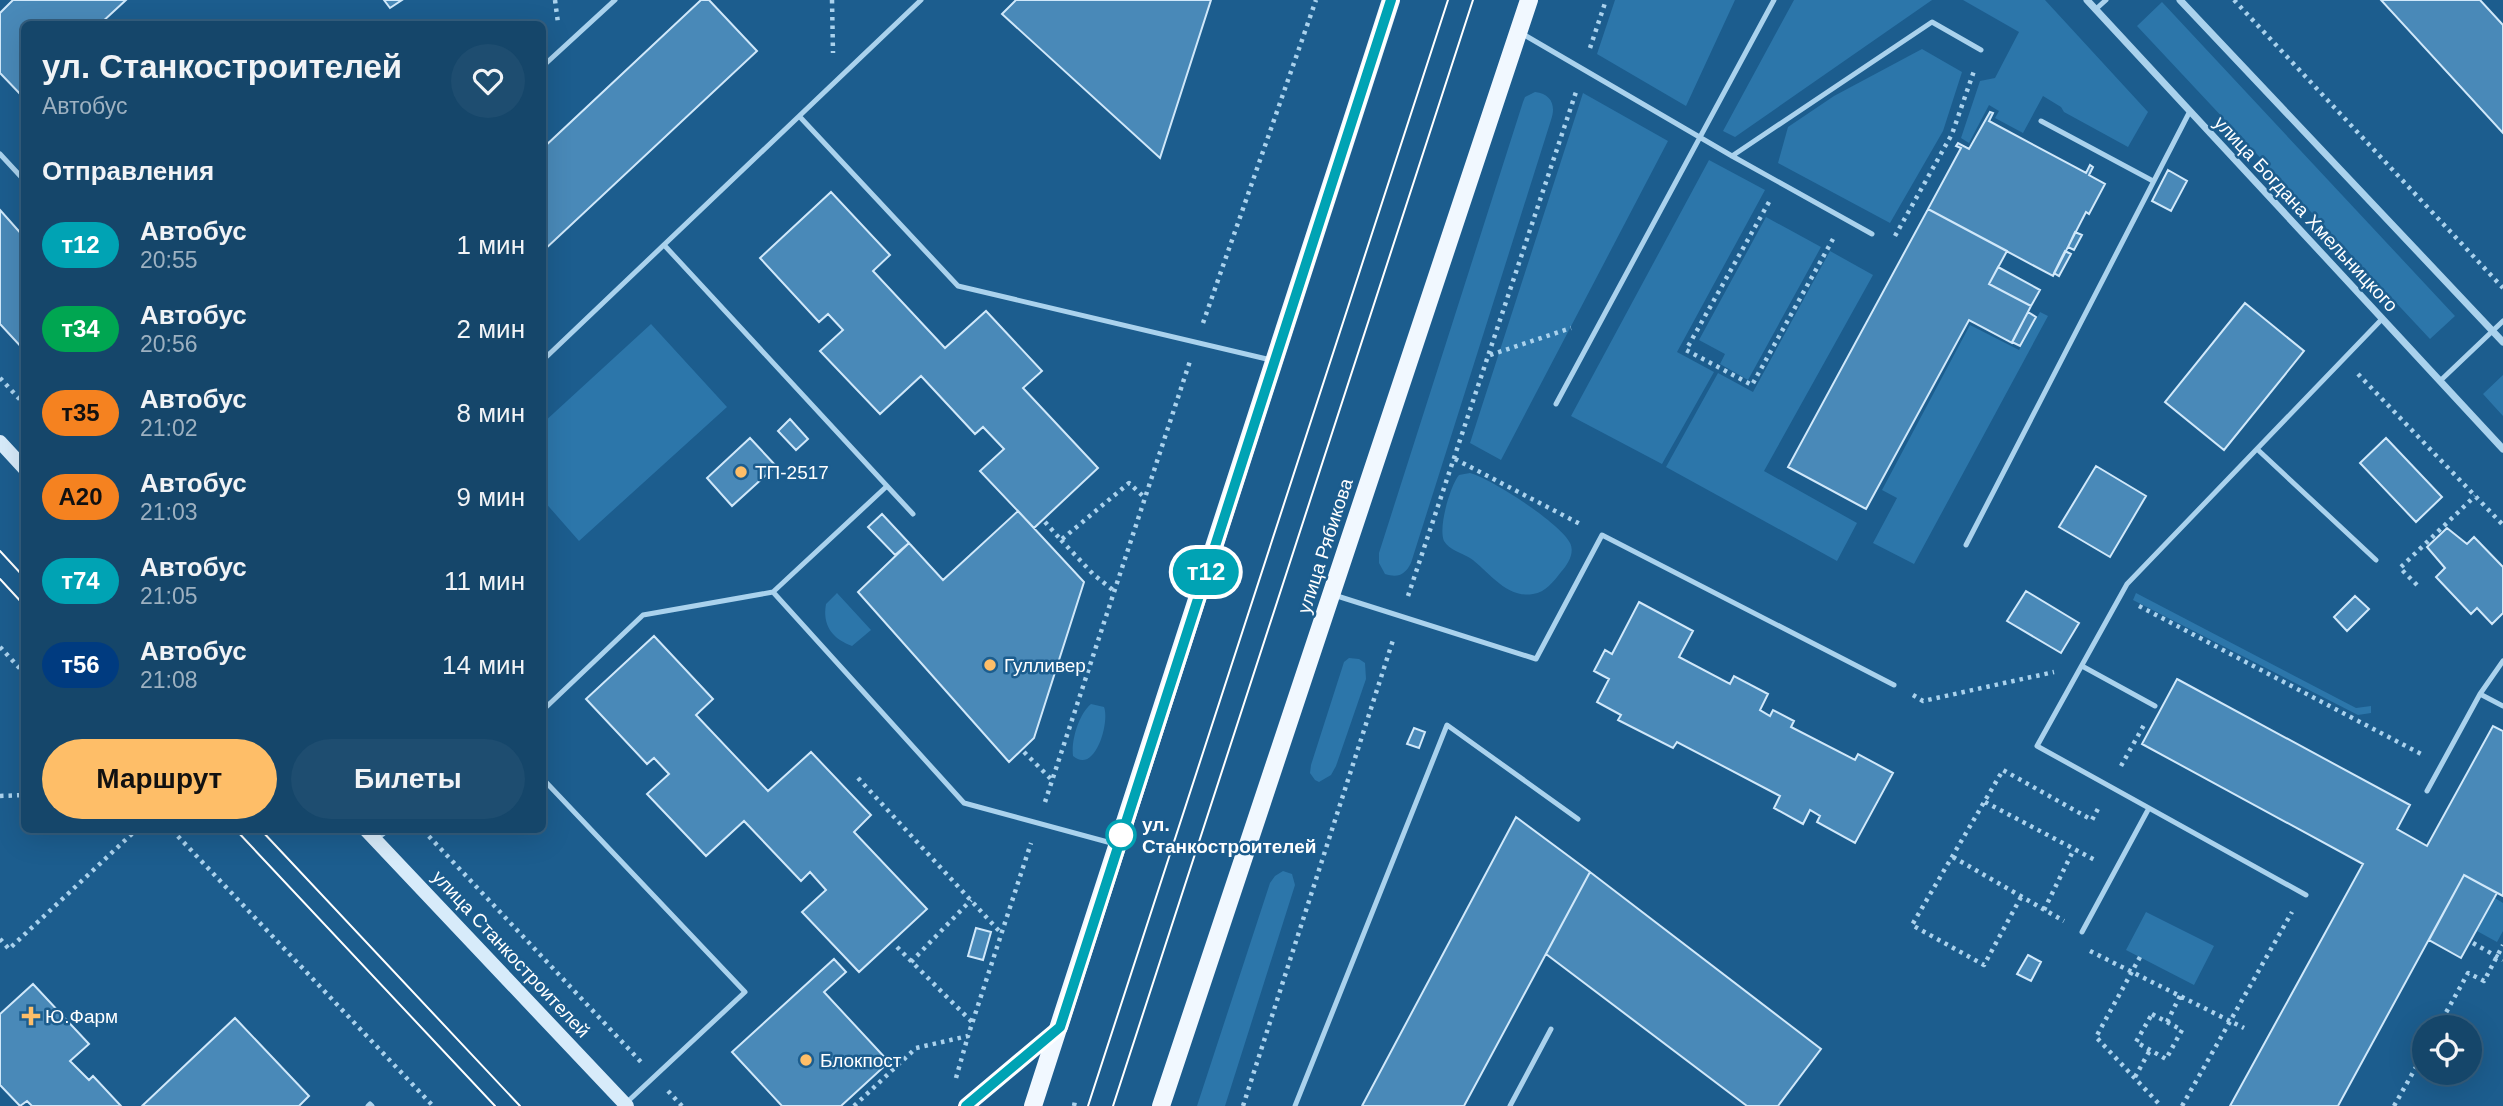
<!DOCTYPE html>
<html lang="ru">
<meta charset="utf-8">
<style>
:root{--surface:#15466a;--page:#1e4d70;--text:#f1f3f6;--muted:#9db1c1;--line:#345e7e;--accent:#febe68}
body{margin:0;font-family:Arial,sans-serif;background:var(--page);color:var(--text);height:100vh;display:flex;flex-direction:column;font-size:26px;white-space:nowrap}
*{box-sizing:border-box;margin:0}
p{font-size:23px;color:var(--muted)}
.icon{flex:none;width:38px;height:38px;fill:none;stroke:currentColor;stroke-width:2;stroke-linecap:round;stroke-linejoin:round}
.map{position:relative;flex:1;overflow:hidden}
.panel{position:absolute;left:21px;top:21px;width:525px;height:812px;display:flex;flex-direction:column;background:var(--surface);border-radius:10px;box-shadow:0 7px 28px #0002,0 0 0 2px var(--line)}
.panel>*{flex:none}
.badge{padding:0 14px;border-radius:23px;font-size:24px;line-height:46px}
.fabs{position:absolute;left:2412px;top:1015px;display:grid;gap:14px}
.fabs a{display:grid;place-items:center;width:70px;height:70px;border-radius:50%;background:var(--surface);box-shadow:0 7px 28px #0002,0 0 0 2px var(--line);font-size:35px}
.map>.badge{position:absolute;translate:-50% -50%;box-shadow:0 0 0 4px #fff}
h2{padding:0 21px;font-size:26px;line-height:63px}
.round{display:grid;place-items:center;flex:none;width:74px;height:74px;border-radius:37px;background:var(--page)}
.summary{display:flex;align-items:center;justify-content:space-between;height:119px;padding:0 21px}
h1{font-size:33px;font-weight:800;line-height:52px}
.primary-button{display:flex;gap:14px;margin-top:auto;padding:14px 21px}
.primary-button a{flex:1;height:80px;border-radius:42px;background:var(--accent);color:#111;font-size:28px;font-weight:800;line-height:80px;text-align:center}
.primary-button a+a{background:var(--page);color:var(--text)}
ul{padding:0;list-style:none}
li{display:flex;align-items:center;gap:21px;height:84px;padding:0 21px}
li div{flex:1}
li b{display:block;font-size:26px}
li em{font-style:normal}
li .badge{min-width:77px;font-weight:700;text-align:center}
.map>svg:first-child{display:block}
</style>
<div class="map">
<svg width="2503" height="1106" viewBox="0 0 2503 1106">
<rect width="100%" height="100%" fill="#1c5d8e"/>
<path fill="#2c76aa" d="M1615,0H1735L1686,106L1597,54Z
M1794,0H1932L1735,137L1723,131Z
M1963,0H2045L2148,112L2128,147L2064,112L2061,107L2043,96L2023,133L1995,118L1999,111L1989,105L1969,143L1961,138L1980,81L1995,78L2019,32Z
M2162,2L2455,316L2430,339L2137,26Z
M1922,49L1962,72L1943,131L1890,223L1778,163L1788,127L1834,96Z
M1535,92C1552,94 1556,106 1551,120L1411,563C1405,575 1398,578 1385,574L1379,563V553L1523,102L1525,97Z
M1583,93L1668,141L1501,460L1470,443Z
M1709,160L1765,190L1677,352L1714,372L1662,464L1571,416Z
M1766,217L1821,247L1748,380L1720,364L1725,354L1699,340Z
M1830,251L1873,275L1764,471L1857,523L1837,561L1666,467L1718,373L1753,392Z
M2040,312L2048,316L1914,564L1873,543L1897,498L1882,490L1970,325L2019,350Z
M651,324L727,407L579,541L543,500V423Z
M2503,375V416L2483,394Z
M1470,473C1492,479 1560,523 1570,543C1575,553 1568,564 1561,572C1553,582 1546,592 1533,594C1506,599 1489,571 1470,558C1462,553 1449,550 1444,541C1438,528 1450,486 1459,475Z
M837,593L871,630L852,646C833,639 822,626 826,604Z
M2136,593L2356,708L2371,706V713L2358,715L2133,600Z
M1349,658L1359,659L1365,663L1366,679L1336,766L1331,775L1319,782L1315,780L1310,773L1311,765L1344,662Z
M1091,704L1104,707C1110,722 1095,775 1073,756C1071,740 1079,714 1091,704Z
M1283,871L1292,874L1295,885L1225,1106H1197L1270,883L1275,876Z
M2495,898L2503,903V931L2497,942L2477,931Z
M2146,912L2214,946L2194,985L2126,950Z"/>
<path fill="#4989b8" stroke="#d0e8fa" stroke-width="2" d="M13,0H126L100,24H24L23,97L0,73V13Z
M384,0H402L390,8Z
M701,0H709L757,51L542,252V149Z
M1016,0H1211L1160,158L1002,14Z
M2381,0H2480L2503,25V133Z
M1990,112L1993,113L1989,121L2086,173L2090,165L2093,167L2089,175L2105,184L2089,214L2086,212L2053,276L1928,209L1961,148L1956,146L1958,143L1969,149Z
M2168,170L2187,181L2171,211L2152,201Z
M831,192L890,255L873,271L945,348L986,311L1042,371L1023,388L1098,468L1034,528L980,471L1004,449L983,427L975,434L921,376L880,414L820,351L843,330L828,314L819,322L760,258Z
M1928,209L2007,251L1989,284L2031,306L2012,343L1969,320L1866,509L1788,467Z
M0,210L24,237V350L0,324Z
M2075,232L2082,235L2074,250L2068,247Z
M2065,251L2071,254L2059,276L2054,273Z
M1998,267L2040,290L2031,306L1989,284Z
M2245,303L2304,351L2224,450L2165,402Z
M2028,312L2036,317L2020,346L2012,342Z
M790,419L808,439L796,450L778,431Z
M750,438L776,466L732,506L707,478Z
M2386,438L2442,497L2416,522L2360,463Z
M2096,466L2146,496L2110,557L2059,527Z
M1018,511L1084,582L1034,738L1009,762L858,592L909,543L943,580Z
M882,514L909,543L895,555L868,527Z
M2447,528L2467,544L2474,537L2503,567V613L2492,624L2477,608L2471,614L2436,577L2445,568L2427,547Z
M2026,591L2079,623L2061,653L2007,621Z
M2355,596L2369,609L2347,631L2334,617Z
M1639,602L1693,631L1679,657L1730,684L1734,676L1768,694L1760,710L1770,716L1773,710L1794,721L1791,727L1855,760L1858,754L1893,773L1855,843L1817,822L1820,816L1810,810L1803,824L1774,808L1780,796L1677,742L1673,748L1618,720L1621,715L1597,702L1609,679L1594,671L1605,650L1612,654Z
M654,636L713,699L696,715L768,791L811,752L871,815L854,832L927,909L859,972L802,912L826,890L810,872L801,881L744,821L706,856L647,794L669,774L654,758L647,764L586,699Z
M2177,679L2410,805L2397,829L2427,846L2493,726L2503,731V896L2464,875L2338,1106H2230L2363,864L2142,744Z
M1414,728L1425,732L1419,748L1407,744Z
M1516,817L1590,872L1464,1106H1362Z
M1590,872L1821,1049L1778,1106H1747L1546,954Z
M2464,875L2497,893L2461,958L2429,940Z
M976,928L991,932L983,960L968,956Z
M2028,955L2041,962L2031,981L2017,974Z
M834,959L846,972L824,992L889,1062L841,1106H782L732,1052Z
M33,984L89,1044L70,1061L89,1080L93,1076L121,1106H32L27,1101L20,1106L0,1085V1014Z
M235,1018L309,1096L299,1106H142Z"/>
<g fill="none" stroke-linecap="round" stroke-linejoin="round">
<path stroke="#aad2ed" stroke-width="4.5" stroke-dasharray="3.5 5" stroke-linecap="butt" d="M555,0L558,23
M832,0L833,53
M2234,0L2503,288
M1590,48L1606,0
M1769,202L1686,350L1752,385L1833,239
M1895,236L1952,134L1974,71
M1203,323L1316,0
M1490,355L1571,328
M2358,374L2503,525
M0,378L24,404
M1455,459L1582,525
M1045,522L1061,540L1129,483L1145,498
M1061,540L1093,574L1114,591
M2417,585L2400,568L2475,496
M1408,596L1577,89
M2139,606L2423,755
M0,647L24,673
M1913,695L1923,701L2054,672
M1024,752L1052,780
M2121,766L2144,725
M858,778L1001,933
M0,796L24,795
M1045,802L1190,361
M1985,802L2095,860
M172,830L433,1106
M423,830L641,1062
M1953,857L2064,921
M2021,897L1984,965L1912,925L2003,770L2092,820L2100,805
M2044,910L2074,849
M0,939L9,949L136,830
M2473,943L2503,960
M897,947L973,1023
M2090,951L2244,1028
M2140,957L2096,1037L2161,1106
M911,962L971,900
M2152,1014L2182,1030L2166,1059L2136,1042Z
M2167,1022L2180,996
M2438,1027L2468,973L2484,981L2503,945
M2135,1077L2150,1050
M956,1078L968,1036
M668,1091L682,1106
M854,1106L916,1048L968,1036L1031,843
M1074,1106L1075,1101
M1243,1106L1394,637
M2182,1106L2292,912
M2394,1106L2424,1053"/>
<path stroke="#aad2ed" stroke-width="5" d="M2096,9L2106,0
M1521,33L1732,156L1872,234
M542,67L615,0
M800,117L958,286L1271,360
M2041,121L2153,181
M0,154L24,180
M1732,156L1932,22L1981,50
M542,361L921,0
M2440,381L2503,321
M1556,404L1774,0
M2257,449L2376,560
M887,486L913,514
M1966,545L2190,111
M773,592L964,803L1115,844
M1334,595L1536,659L1602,535L1894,685
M2082,666L2155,706
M2480,694L2503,706
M542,711L643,615L773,592L887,486L665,246
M542,778L745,992L625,1104
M2427,791L2480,694L2503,661
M375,840L388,830
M2306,895L2037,746L2127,584L2382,319
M2082,932L2149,808
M368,1106L370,1104L372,1106
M1295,1106L1447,725L1578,819
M1510,1106L1551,1029"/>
<path stroke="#aad2ed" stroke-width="7" d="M2087,0L2503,449
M2180,0L2503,342"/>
<path stroke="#d7ebfa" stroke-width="14" d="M0,442L24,468
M366,830L627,1106
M966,1106L1059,1028"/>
<path stroke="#f1f8ff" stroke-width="18" d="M1033,1106L1391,0
M1161,1106L1529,0"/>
<path stroke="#fff" stroke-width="2" d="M0,551L24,577
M0,579L24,605
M236,830L495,1106
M261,830L520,1106
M1088,1106L1448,0
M1113,1106L1473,0"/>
</g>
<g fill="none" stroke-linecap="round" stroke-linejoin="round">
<defs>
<path id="line" d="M966,1106L1060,1027L1391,0"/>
</defs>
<use href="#line" stroke="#fff" stroke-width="16"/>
<use href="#line" stroke="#00a3b4" stroke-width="10"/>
</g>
<g fill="#febe68" stroke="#1c5d8e" stroke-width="2.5">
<circle cx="741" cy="472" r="7"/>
<circle cx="990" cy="665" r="7"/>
<path d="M27.5 1005.5h7v7h7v7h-7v7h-7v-7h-7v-7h7z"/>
<circle cx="806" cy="1060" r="7"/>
</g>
<circle fill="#fff" stroke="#00a3b4" stroke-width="3.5" cx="1121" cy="835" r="14"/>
<g text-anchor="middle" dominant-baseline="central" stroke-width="5" stroke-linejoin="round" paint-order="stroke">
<g font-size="19" fill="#fff" stroke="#1c5d8e">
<text transform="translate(2306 214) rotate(47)">улица Богдана Хмельницкого</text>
<text transform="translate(1325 546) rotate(-72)">улица Рябикова</text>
<text transform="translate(511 954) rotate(47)">улица Станкостроителей</text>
</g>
<g font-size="19" fill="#fff" stroke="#1c5d8e" text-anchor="start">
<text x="755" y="472">ТП-2517</text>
<text x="1004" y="665">Гулливер</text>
<text x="45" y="1016">Ю.Фарм</text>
<text x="820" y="1060">Блокпост</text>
</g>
<g font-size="19" font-weight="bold" fill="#fff" stroke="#1c5d8e" text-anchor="start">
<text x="1142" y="824">ул.<tspan x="1142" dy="22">Станкостроителей</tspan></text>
</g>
</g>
</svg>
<div class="fabs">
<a><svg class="icon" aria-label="locate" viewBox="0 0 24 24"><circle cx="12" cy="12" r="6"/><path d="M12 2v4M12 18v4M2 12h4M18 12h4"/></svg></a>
</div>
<b class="badge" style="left:1206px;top:572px;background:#00a3b4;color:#fff">т12</b>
<section class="panel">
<div class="summary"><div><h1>ул. Станкостроителей</h1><p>Автобус</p></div><a class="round"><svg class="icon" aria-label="heart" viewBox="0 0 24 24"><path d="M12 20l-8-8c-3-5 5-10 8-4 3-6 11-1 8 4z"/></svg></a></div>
<h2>Отправления</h2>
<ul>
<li><span class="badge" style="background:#00a3b4;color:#fff">т12</span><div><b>Автобус</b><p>20:55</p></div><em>1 мин</em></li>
<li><span class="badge" style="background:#00a651;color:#fff">т34</span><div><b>Автобус</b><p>20:56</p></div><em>2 мин</em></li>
<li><span class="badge" style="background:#f58220;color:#111">т35</span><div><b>Автобус</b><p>21:02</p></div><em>8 мин</em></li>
<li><span class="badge" style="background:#f58220;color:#111">А20</span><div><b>Автобус</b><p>21:03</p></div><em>9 мин</em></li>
<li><span class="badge" style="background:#00a3b4;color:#fff">т74</span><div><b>Автобус</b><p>21:05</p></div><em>11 мин</em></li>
<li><span class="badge" style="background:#003b80;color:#fff">т56</span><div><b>Автобус</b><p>21:08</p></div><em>14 мин</em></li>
</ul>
<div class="primary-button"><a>Маршрут</a><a>Билеты</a></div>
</section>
</div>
